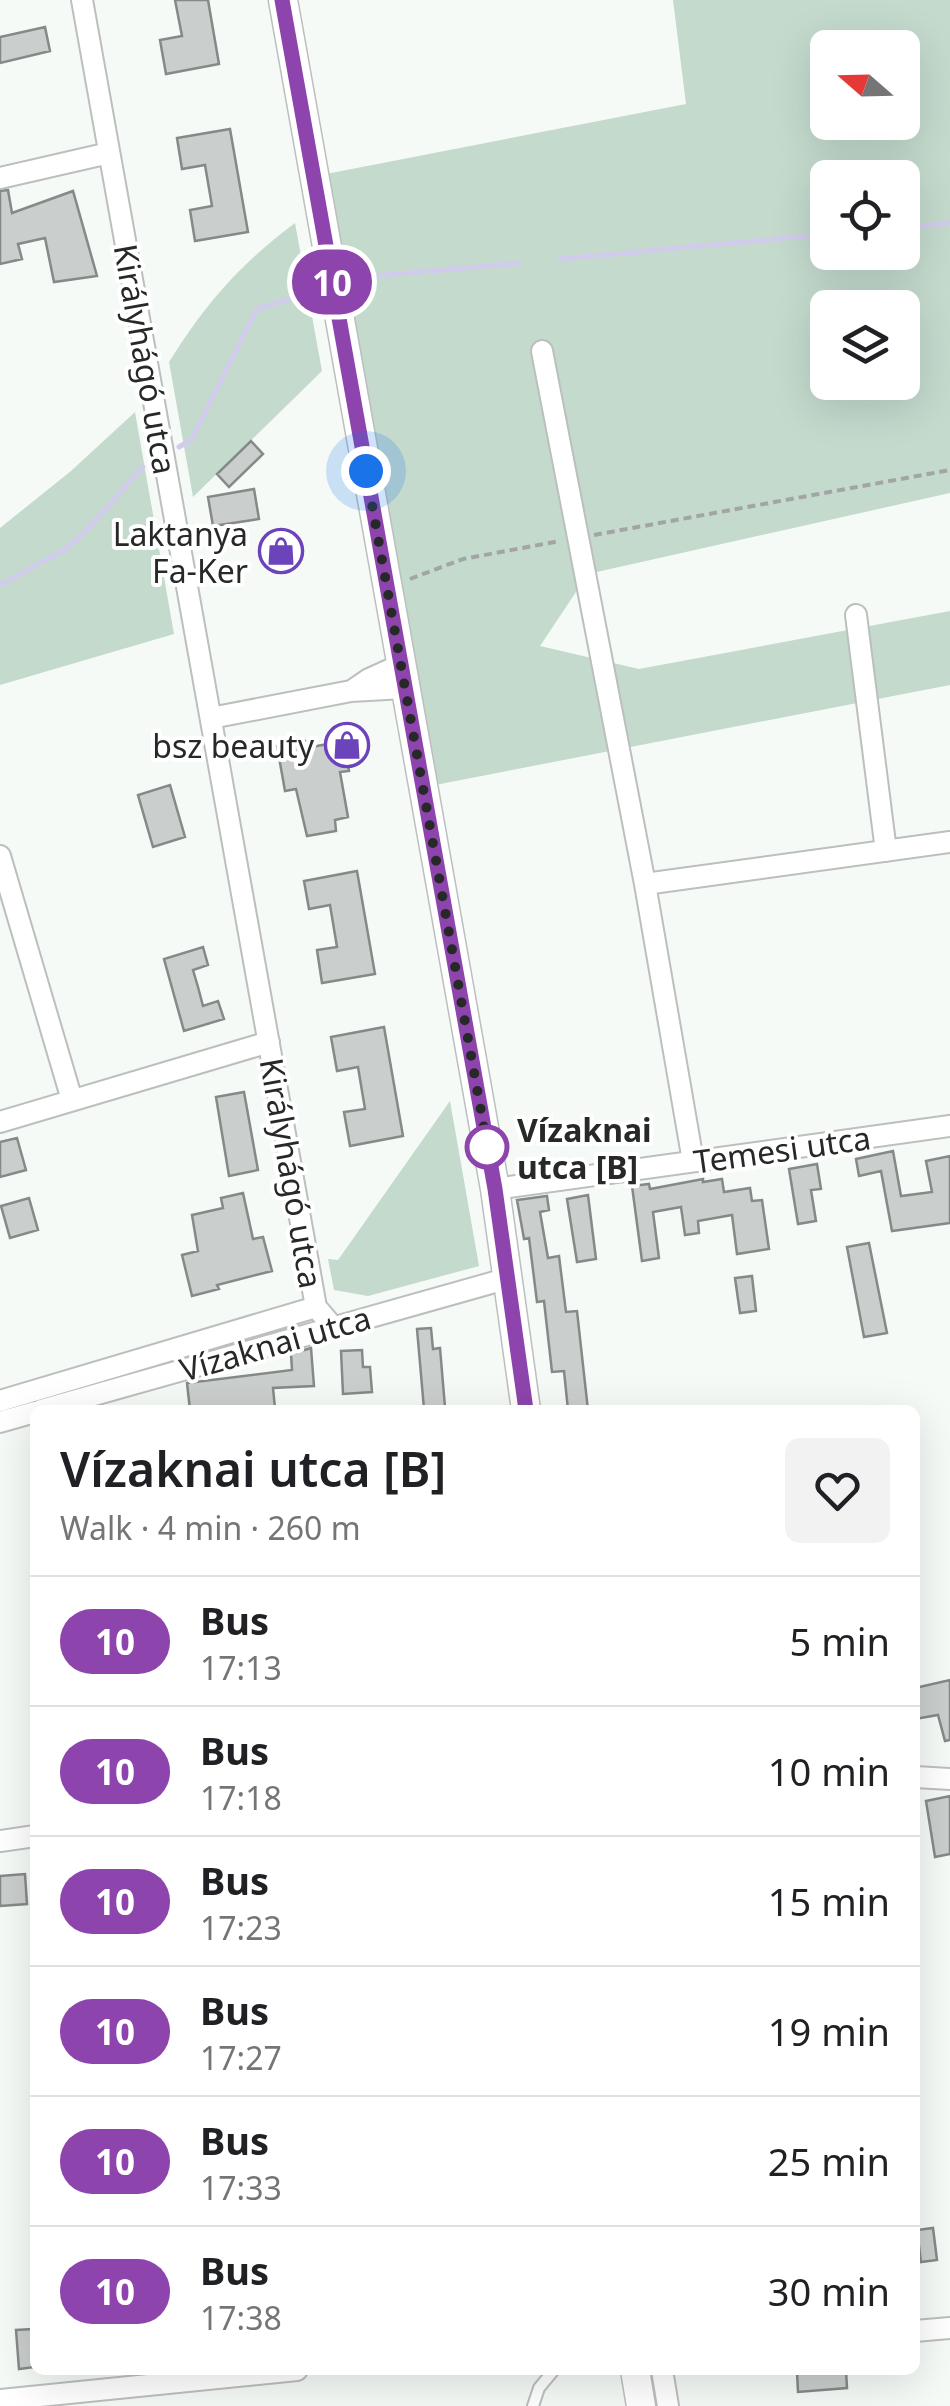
<!DOCTYPE html>
<meta charset="utf-8">
<style>
:root{--surface:#fff;--page:#f2f2f2;--text:#202124;--muted:#757577;--line:#e0e0e0}
body{margin:0;font-family:"Noto Sans",sans-serif;background:var(--page);color:var(--text);height:100vh;display:flex;flex-direction:column;font-size:38px;white-space:nowrap}
*{box-sizing:border-box;margin:0}
p{font-size:32px;color:var(--muted)}
.icon{flex:none;width:55px;height:55px;fill:none;stroke:currentColor;stroke-width:2;stroke-linecap:round;stroke-linejoin:round}
.map{position:relative;flex:1;overflow:hidden}
.panel{position:absolute;left:30px;top:1405px;width:890px;height:970px;display:flex;flex-direction:column;background:var(--surface);border-radius:15px;box-shadow:0 10px 40px #0002}
.panel>*{flex:none}
.badge{padding:0 20px;border-radius:32px;font-size:35px;line-height:65px}
.needle{width:65px;rotate:290deg}
.buttons{position:absolute;left:810px;top:30px;display:grid;gap:20px}
.buttons a{display:grid;place-items:center;width:110px;height:110px;border-radius:15px;background:var(--surface);box-shadow:0 10px 40px #0002;font-size:50px}
.you{position:absolute;width:50px;height:50px;margin:-25px;border:8px solid #fff;border-radius:50%;background:#1a73e8;box-shadow:0 0 0 15px #1a73e833}
.map>.badge{position:absolute;translate:-50% -50%;box-shadow:0 0 0 5px #fff}
.round{display:grid;place-items:center;flex:none;width:105px;height:105px;border-radius:15px;background:var(--page)}
.headline{display:flex;align-items:center;justify-content:space-between;height:170px;padding:0 30px}
h1{font-size:48px;font-weight:600;line-height:75px}
ul{padding:0;list-style:none}
li{display:flex;align-items:center;gap:30px;height:130px;padding:0 30px;border-top:2px solid var(--line)}
li div{flex:1}
li b{display:block;font-size:38px}
li em{font-style:normal}
li .badge{min-width:110px;font-weight:700;text-align:center}
.map>svg:first-child{display:block}
</style>
<div class="map">
<svg width="950" height="2406" viewBox="0 0 950 2406">
<rect width="100%" height="100%" fill="#f6faf7"/>
<path fill="#c3dacd" fill-rule="evenodd" d="M673,0H950V493L588,574L540,646L639,669L950,611V685L435,785L326,174L686,104ZM828,48H902V122H828ZM828,178H902V252H828ZM828,308H902V382H828Z
M295,223L322,371L193,497L169,362C206,303 239,265 295,223Z
M135,412L174,634L0,685V528L71,471Z
M450,1101L479,1266L368,1296L334,1290L328,1259L338,1260Z"/>
<g fill="none" stroke-linecap="round" stroke-linejoin="round">
<path stroke="#d2ccec" stroke-width="5" d="M902,228L950,223
M560,259L828,234
M353,278L519,263
M179,447L192,439L257,309L308,293
M0,585L64,550L82,535L143,467"/>
</g>
<path fill="#cacecc" stroke="#858987" stroke-width="2.5" d="M175,0H208L219,64L166,74L160,40L182,36Z
M45,27L50,51L0,63V37Z
M230,129L248,232L195,241L190,210L212,206L205,165L182,169L177,138Z
M8,190L12,213L73,191L97,276L54,282L45,238L18,244L22,259L0,264V191Z
M251,441L263,454L229,487L217,474Z
M254,489L259,519L213,526L208,497Z
M305,741L306,748L344,741L349,771L340,772L348,817L335,820L336,831L307,836L296,789L285,791L277,746Z
M170,785L185,837L153,847L138,795Z
M357,871L375,974L322,983L317,950L337,947L330,905L309,909L304,881Z
M203,947L208,965L193,970L198,987L203,1006L218,1001L224,1019L184,1031L164,959Z
M384,1027L403,1136L350,1146L344,1112L365,1109L358,1067L337,1071L331,1037Z
M244,1092L258,1170L229,1176L216,1097Z
M17,1138L26,1170L0,1177V1142Z
M893,1151L901,1196L932,1192L926,1161L950,1156V1223L892,1231L881,1171L859,1176L856,1159Z
M817,1164L821,1189L811,1190L816,1221L798,1224L789,1169Z
M703,1179V1182L722,1179L724,1192L750,1188L752,1201L762,1200L769,1249L737,1254L732,1215L698,1221L699,1233L685,1235L681,1207L653,1212L659,1258L642,1261L632,1186L649,1184L650,1189Z
M243,1193L253,1239L263,1237L272,1271L217,1285L219,1289L192,1296L182,1255L198,1251L192,1215L223,1208L221,1198Z
M588,1195L596,1259L577,1262L567,1199Z
M547,1196L549,1210L540,1212L548,1258L559,1256L566,1312L577,1311L588,1410H568L564,1371L552,1372L544,1301L537,1302L529,1238L524,1239L517,1200Z
M29,1198L38,1230L10,1238L1,1206Z
M869,1243L887,1333L864,1337L847,1247Z
M752,1276L756,1311L740,1313L735,1278Z
M431,1328L433,1349L440,1348L445,1407L424,1409L417,1329Z
M311,1348L314,1386L273,1388L275,1408L190,1410L187,1383L292,1370L291,1354Z
M362,1350L363,1367H370L372,1392L343,1394L341,1351Z
M950,1680V1740L945,1741L938,1715L915,1719V1688Z
M950,1796V1854L935,1857L926,1801Z
M25,1874L27,1904L0,1906V1876Z
M933,2228L937,2260L921,2262L917,2230Z
M33,2329L35,2367L19,2369L16,2330Z
M846,2370L847,2388L798,2392L797,2372Z"/>
<g fill="none" stroke-linecap="round" stroke-linejoin="round">
<defs>
<path id="lane" d="M533,2406L539,2388L554,2370"/>
<path id="street" d="M82,0L316,1307L333,1327
M0,178L109,153
M542,351L645,884L693,1161
M856,615L886,851
M353,690L369,679L400,665
M211,718L351,691L404,688
M0,856L72,1100
M645,884L950,842
M0,1122L269,1042
M495,1189L950,1126
M0,1401L316,1307
M41,1410L509,1278
M0,1422L35,1412
M915,1777L950,1779
M0,1841L35,1836
M915,2331L950,2328
M662,2370L668,2406
M0,2400L297,2370"/>
<path id="secondary" d="M283,0L495,1189L526,1410
M635,2370L641,2406"/>
</defs>
<use href="#lane" stroke="#bbbfbd" stroke-width="14"/>
<use href="#street" stroke="#bbbfbd" stroke-width="24"/>
<use href="#secondary" stroke="#bbbfbd" stroke-width="31"/>
<path stroke="#a2a5a3" stroke-width="4" stroke-dasharray="8 5" stroke-linecap="butt" d="M594,535L950,470
M410,579L463,559L560,541"/>
<use href="#lane" stroke="#fff" stroke-width="10"/>
<use href="#street" stroke="#fff" stroke-width="20"/>
<use href="#secondary" stroke="#fff" stroke-width="28"/>
</g>
<g fill="none" stroke-linecap="round" stroke-linejoin="round">
<defs>
<path id="line" d="M282,0L495,1189L526,1410"/>
</defs>
<use href="#line" stroke="#fff" stroke-width="22"/>
<use href="#line" stroke="#8e44ad" stroke-width="15"/>
<path stroke="#272928" stroke-width="10" stroke-dasharray="0 18" d="M366,471L488,1150L487,1147"/>
</g>
<defs>
<symbol id="shop-ring" viewBox="-11 -11 22 22"><circle r="9.5" fill="#fff" stroke="#6b43bb" stroke-width="1.5"/><path d="M-5-2.5h2.3a2.7 3.5 0 0 1 5.4 0H5L5.5 6h-11ZM-1.5-2.5h3a1.5 2.3 0 0 0-3 0Z" fill="#6b43bb"/></symbol>
</defs>
<g fill-rule="evenodd">
<use href="#shop-ring" x="256" y="526" width="50" height="50"/>
<use href="#shop-ring" x="322" y="720" width="50" height="50"/>
</g>
<circle fill="#fff" stroke="#8e44ad" stroke-width="5" cx="487" cy="1147" r="20"/>
<g text-anchor="middle" dominant-baseline="central" stroke-width="8" stroke-linejoin="round" paint-order="stroke">
<g font-size="32" fill="#272928" stroke="#fff">
<text transform="translate(146 359) rotate(80)">Királyhágó utca</text>
<text transform="translate(782 1149) rotate(-8)">Temesi utca</text>
<text transform="translate(292 1173) rotate(80)">Királyhágó utca</text>
<text transform="translate(275 1343) rotate(-16)">Vízaknai utca</text>
</g>
<g font-size="32" fill="#272928" stroke="#fff" text-anchor="end">
<text x="248" y="533">Laktanya<tspan x="248" dy="37">Fa-Ker</tspan></text>
<text x="314" y="745">bsz beauty</text>
</g>
<g font-size="32" font-weight="bold" fill="#272928" stroke="#fff" text-anchor="start">
<text x="517" y="1129">Vízaknai<tspan x="517" dy="37">utca [B]</tspan></text>
</g>
</g>
</svg>
<div class="buttons">
<a><svg class="needle" viewBox="-14 -14 28 28"><path d="M0-13l5 13h-10z" fill="#e53935"/><path d="M0 13l5-13h-10z" fill="#757577"/></svg></a>
<a><svg class="icon" aria-label="locate" viewBox="0 0 24 24"><circle cx="12" cy="12" r="6"/><path d="M12 2v4M12 18v4M2 12h4M18 12h4"/></svg></a>
<a><svg class="icon" aria-label="layers" viewBox="0 0 24 24"><path d="M12 4l9 5-9 5-9-5zM3 14l9 5 9-5"/></svg></a>
</div>
<div class="you" style="left:366px;top:471px"></div>
<b class="badge" style="left:332px;top:282px;background:#8e44ad;color:#fff">10</b>
<section class="panel">
<div class="headline"><div><h1>Vízaknai utca [B]</h1><p>Walk · 4 min · 260 m</p></div><a class="round"><svg class="icon" aria-label="heart" viewBox="0 0 24 24"><path d="M12 20l-8-8c-3-5 5-10 8-4 3-6 11-1 8 4z"/></svg></a></div>
<ul>
<li><span class="badge" style="background:#8e44ad;color:#fff">10</span><div><b>Bus</b><p>17:13</p></div><em>5 min</em></li>
<li><span class="badge" style="background:#8e44ad;color:#fff">10</span><div><b>Bus</b><p>17:18</p></div><em>10 min</em></li>
<li><span class="badge" style="background:#8e44ad;color:#fff">10</span><div><b>Bus</b><p>17:23</p></div><em>15 min</em></li>
<li><span class="badge" style="background:#8e44ad;color:#fff">10</span><div><b>Bus</b><p>17:27</p></div><em>19 min</em></li>
<li><span class="badge" style="background:#8e44ad;color:#fff">10</span><div><b>Bus</b><p>17:33</p></div><em>25 min</em></li>
<li><span class="badge" style="background:#8e44ad;color:#fff">10</span><div><b>Bus</b><p>17:38</p></div><em>30 min</em></li>
</ul>
</section>
</div>
